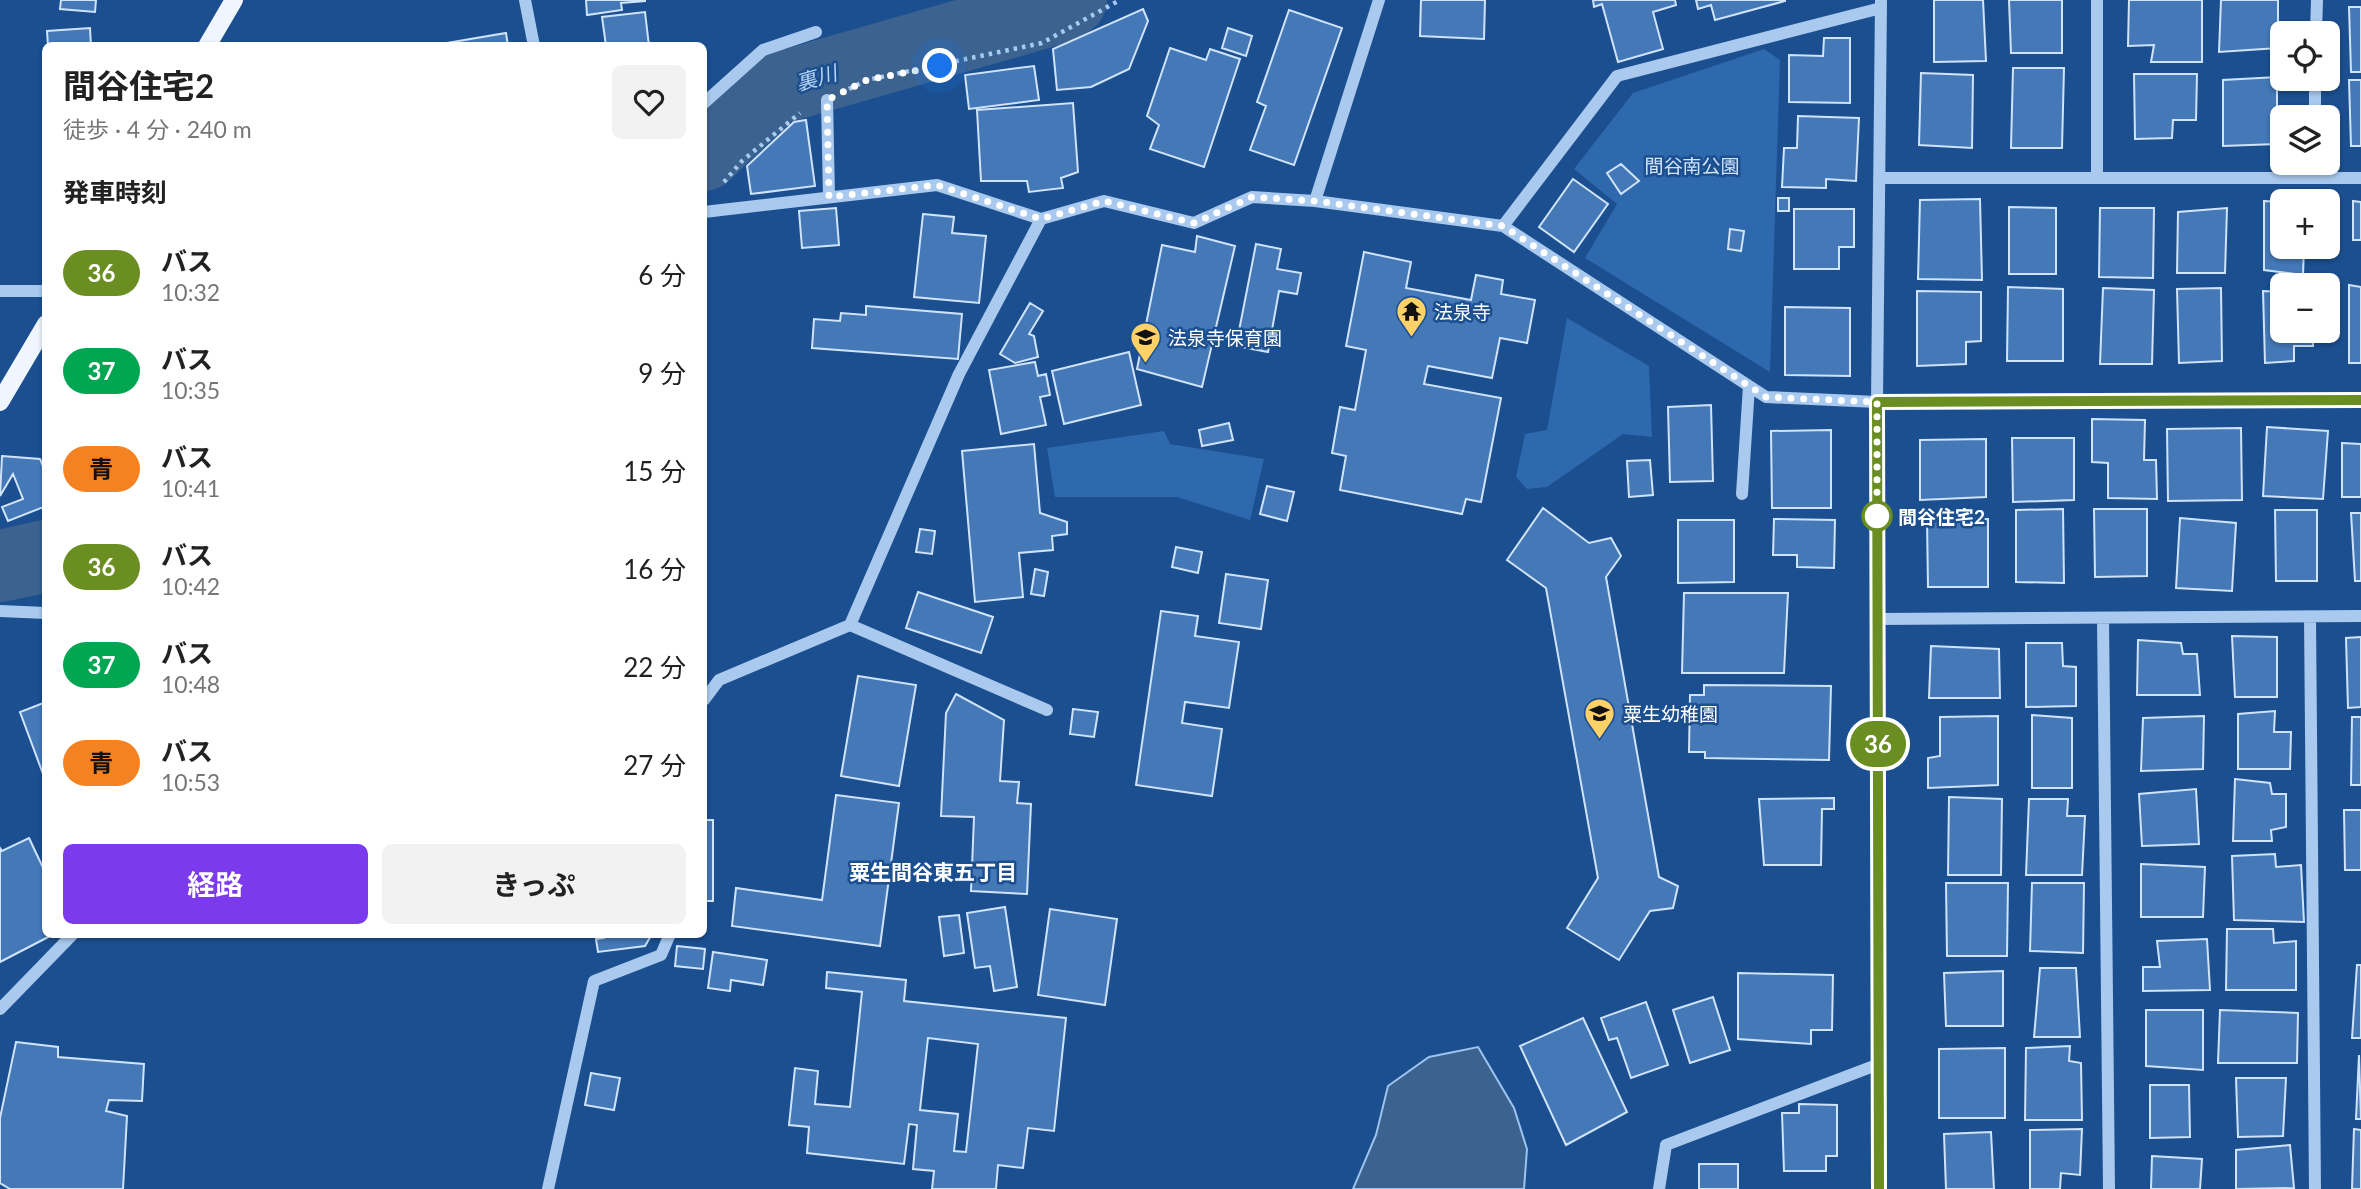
<!DOCTYPE html>
<html lang="ja">
<meta charset="utf-8">
<style>
:root{--surface:#fff;--page:#f2f2f2;--text:#222;--muted:#767676;--accent:#7c3aed}
body{margin:0;font-family:Lato,"Noto Sans JP",sans-serif;background:var(--page);color:var(--text);height:100vh;display:flex;flex-direction:column;font-size:26px;white-space:nowrap}
*{box-sizing:border-box;margin:0}
p{font-size:23px;color:var(--muted)}
.icon{flex:none;width:38px;height:38px;fill:none;stroke:currentColor;stroke-width:2;stroke-linecap:round;stroke-linejoin:round}
.map{position:relative;flex:1;overflow:hidden}
.sheet{position:absolute;left:42px;top:42px;width:665px;height:896px;display:flex;flex-direction:column;background:var(--surface);border-radius:10px;box-shadow:0 2px 5px #0004}
.sheet>*{flex:none}
.badge{padding:0 14px;border-radius:23px;font-size:24px;line-height:46px}
.controls{position:absolute;left:2270px;top:21px;display:grid;gap:14px}
.controls a{display:grid;place-items:center;width:70px;height:70px;border-radius:10px;background:var(--surface);box-shadow:0 2px 5px #0004;font-size:35px}
.you{position:absolute;width:35px;height:35px;margin:-18px;border:5px solid #fff;border-radius:50%;background:#1a73e8;box-shadow:0 0 0 10px #1a73e833}
.map>.badge{position:absolute;translate:-50% -50%;box-shadow:0 0 0 4px #fff}
h2{padding:0 21px;font-size:26px;line-height:63px}
.round{display:grid;place-items:center;flex:none;width:74px;height:74px;border-radius:10px;background:var(--page)}
.overview{display:flex;align-items:center;justify-content:space-between;height:119px;padding:0 21px}
h1{font-size:33px;font-weight:700;line-height:52px}
.primary-button{display:flex;gap:14px;margin-top:auto;padding:14px 21px}
.primary-button a{flex:1;height:80px;border-radius:10px;background:var(--accent);color:#fff;font-size:28px;font-weight:700;line-height:80px;text-align:center}
.primary-button a+a{background:var(--page);color:var(--text)}
ul{padding:0;list-style:none}
li{display:flex;align-items:center;gap:21px;height:98px;padding:0 21px}
li div{flex:1}
li b{display:block;font-size:26px}
li em{font-style:normal}
li .badge{min-width:77px;font-weight:700;text-align:center}
.map>svg:first-child{display:block}
</style>
<div class="map">
<svg width="2361" height="1189" viewBox="0 0 2361 1189">
<rect width="100%" height="100%" fill="#1b4f8f"/>
<path fill="#2e69ad" d="M1764,49L1780,60L1770,372L1585,258L1617,204L1574,169L1633,93Z
M1567,318L1649,366L1652,437L1623,434L1547,487L1527,489L1516,477L1525,434L1547,430Z
M1164,431L1170,444L1264,459L1250,520L1177,497H1055L1047,448Z"/>
<path fill="#3c6290" stroke="#9cc4f0" stroke-width="2" d="M1478,1047L1514,1108L1527,1149L1524,1189H1353L1376,1135L1388,1086L1429,1057Z"/>
<g fill="none" stroke-linecap="round" stroke-linejoin="round">
<path stroke="#3c6290" stroke-width="72" d="M704,155L772,90L1062,7L1071,0
M0,566L46,556"/>
</g>
<path fill="#4478b7" stroke="#cfe3fa" stroke-width="2" fill-rule="evenodd" d="M61,0H96L95,12L60,9Z
M586,0H645V1L621,3L622,10L587,15Z
M1421,0H1485L1484,39L1420,36Z
M1593,0H1675L1676,5L1653,12L1663,49L1618,62L1602,4L1594,7Z
M1696,0H1785V1L1715,20L1711,5L1698,9Z
M1934,0H1983L1986,61L1934,62Z
M2009,0H2062V53H2011Z
M2129,0H2202V62H2151L2154,45L2128,46Z
M2221,0H2278V48L2219,52Z
M2349,7H2361V72H2351Z
M1143,9L1148,21L1129,69L1091,87L1057,90L1053,49Z
M1289,10L1342,28L1294,165L1250,150L1266,106L1257,102Z
M645,12L649,46H606L602,17Z
M90,28L91,46H48L47,31Z
M1228,28L1252,36L1246,56L1222,48Z
M506,33L508,46H429Z
M1824,38H1850V103L1789,102V55L1823,56Z
M1170,48L1206,60L1210,49L1240,59L1204,167L1150,149L1159,125L1147,116Z
M1034,66L1039,100L969,109L965,75Z
M2013,68H2064L2062,148H2011Z
M1921,73L1973,75L1972,148L1919,145Z
M2134,74H2197L2196,120H2173L2172,138L2135,139Z
M2277,77V144L2223,146V80Z
M2349,80H2361V146H2351Z
M1073,103L1078,172L1061,178L1063,188L1029,192L1027,181H981L977,110Z
M1798,116L1859,118L1856,181L1826,179V188L1782,187L1784,148H1797Z
M806,120L815,186L751,194L747,166L794,122Z
M1621,164L1639,181L1621,194L1607,173Z
M1573,179L1608,204L1574,252L1539,227Z
M1778,198H1789V211H1778Z
M1980,199L1982,280L1918,279L1920,200Z
M2264,201L2282,202V247H2304L2303,275L2264,270Z
M2353,201L2361,202V240H2353Z
M2009,207L2056,208V274H2009Z
M836,208L839,245L802,248L799,211Z
M2100,208H2154L2153,278L2099,277Z
M2227,208L2225,273H2177L2178,212Z
M1794,209H1854V247H1839V269H1794Z
M923,214L954,217L952,233L986,236L979,303L914,297Z
M1730,229L1744,231L1741,251L1728,249Z
M1197,236L1235,246L1202,387L1137,369L1162,245L1195,252Z
M1256,244L1281,249L1277,269L1301,273L1297,294L1279,291L1268,352L1236,346Z
M1364,252L1411,262L1406,288L1471,300L1476,275L1503,280L1501,294L1535,300L1527,343L1500,338L1492,378L1428,366L1424,384L1501,398L1481,502L1466,499L1462,514L1340,490L1346,456L1332,453L1340,407L1355,410L1366,350L1346,346Z
M2349,285L2361,287V363H2349Z
M2008,287L2063,289V361H2007Z
M2103,288L2154,290L2152,364H2100Z
M2221,288L2222,361L2179,363L2177,289Z
M1917,291L1981,292V341L1966,342V364L1917,366Z
M2263,291L2282,292V331H2312L2313,346H2294V361L2265,363Z
M1030,303L1043,311L1029,334L1034,336L1038,357L1015,363L1000,354Z
M866,306L962,314L958,359L812,348L814,319L840,321L841,313L866,315Z
M1785,307L1850,308V376L1785,375Z
M1129,352L1141,405L1064,424L1052,371Z
M1035,362L1038,376L1046,374L1050,395L1040,397L1046,425L1001,434L989,370Z
M1711,405L1713,481L1670,482L1668,407Z
M2092,419L2145,420L2144,460H2156L2157,499L2108,498V463L2092,462Z
M1229,423L1233,440L1202,446L1199,430Z
M2267,427L2328,431L2323,499L2263,496Z
M2241,428L2242,500L2168,501L2167,429Z
M1831,430V508H1772L1771,431Z
M2012,438H2074V500L2013,502Z
M1986,439V497L1920,500V440Z
M2342,443L2361,444V497H2342Z
M1034,444L1040,513L1067,522V534L1052,536L1053,550L1019,553L1023,597L975,602L962,451Z
M2,456L40,459L46,473V506L8,521L2,507L23,499L13,474L0,496Z
M1650,460L1653,495L1629,497L1627,461Z
M1267,486L1294,492L1287,521L1260,514Z
M1543,508L1589,543L1611,538L1621,556L1606,577L1659,877L1678,886L1673,908L1650,911L1619,960L1567,928L1598,878L1546,588L1507,560Z
M2063,509L2064,583L2016,582V510Z
M2094,509H2147V576L2095,577Z
M2275,510H2317V581H2276Z
M2351,513H2361V581H2355Z
M2180,518L2236,523L2232,591L2176,588Z
M1774,519L1835,520L1834,568L1797,567V555H1773Z
M1927,519H1988V587H1928Z
M1678,520H1734V582L1678,583Z
M920,529L935,531L932,554L916,552Z
M1176,547L1202,552L1198,573L1172,567Z
M1035,569L1048,572L1044,596L1031,594Z
M1226,574L1268,580L1261,629L1219,623Z
M918,592L993,617L981,653L906,628Z
M1684,593H1788L1784,673H1682Z
M1161,611L1198,616L1195,636L1239,642L1229,708L1185,702L1182,723L1222,729L1212,796L1136,785Z
M2232,636L2277,637V697H2235Z
M2361,637V707L2348,708L2346,638Z
M2138,640L2181,643L2183,654H2197L2200,695H2137Z
M2026,643H2062L2063,666L2076,667V706L2026,707Z
M1931,646L1999,649L2000,698H1929Z
M858,676L916,685L899,786L841,776Z
M1704,685L1831,686L1829,760L1705,758V752H1689L1690,695H1704Z
M956,694L1004,720L1000,781L1019,782L1017,803L1031,804L1027,894L971,891L974,817L941,816L946,713Z
M46,702V782L20,712Z
M1073,709L1098,712L1094,737L1070,734Z
M2275,711L2274,732H2291L2290,769H2238V714Z
M2032,715L2072,718V788H2032Z
M1998,716V785L1928,788V758L1940,756V717Z
M2204,716L2203,769L2141,771L2143,718Z
M2352,717H2361V785H2351Z
M2235,779L2270,783L2272,794H2286V827L2271,830L2272,841H2233Z
M2196,789L2199,844L2142,846L2139,794Z
M836,795L899,803L880,946L732,926L736,888L822,900Z
M1949,797L2002,799L2001,875H1948Z
M1834,798V809H1822L1821,865H1764L1759,799Z
M2029,799H2068L2067,816H2085L2082,875H2026Z
M2344,810H2361V870H2345Z
M704,820H713V901H704Z
M29,838L46,874V934H54L0,962V848L2,851Z
M2275,854L2276,867L2301,865L2304,922L2234,920L2232,856Z
M2141,864L2205,867L2203,917H2141Z
M1946,883H2008L2007,956H1947Z
M2032,883H2084L2083,953L2030,951Z
M1005,907L1017,987L994,991L990,966L975,968L967,913Z
M1050,909L1117,919L1105,1005L1038,995Z
M959,915L964,953L944,956L939,917Z
M2227,929H2273L2274,943L2296,941V990H2226Z
M603,934H652L645,946L598,952L596,939L604,938Z
M2207,939L2210,990L2143,991V967H2160L2157,941Z
M677,946L705,949L703,969L675,966Z
M713,952L767,960L763,985L731,980L730,991L708,988Z
M2357,965H2361V1038H2352Z
M2040,968H2076L2080,1037H2034Z
M2003,971V1026H1946L1944,973Z
M827,972L906,980L904,1001L1066,1018L1054,1131L1028,1128L1023,1168L998,1165L996,1189H932L934,1171L913,1169L917,1125L909,1124L904,1164L807,1153L809,1127L789,1125L795,1068L818,1071L815,1104L850,1107L862,992L826,988ZM928,1038L978,1044L966,1152L954,1151L958,1114L920,1110Z
M1738,973L1833,975L1832,1030H1811V1044L1738,1039Z
M1713,997L1730,1050L1690,1063L1673,1010Z
M1646,1002L1668,1065L1631,1078L1617,1038L1609,1040L1601,1018Z
M2146,1010H2203V1070L2146,1066Z
M2220,1010L2298,1013L2297,1063H2218Z
M1583,1018L1627,1112L1566,1145L1520,1046Z
M16,1042L58,1047V1057L144,1064L142,1101L109,1100L106,1111L127,1116L123,1189H10L0,1183V1118Z
M2070,1046L2069,1061L2081,1063L2082,1120H2025L2026,1048Z
M2005,1048V1118H1939V1049Z
M2359,1055L2361,1119H2356Z
M591,1073L620,1078L614,1110L585,1105Z
M2236,1078H2286L2283,1136L2238,1137Z
M2150,1085H2189L2190,1137L2150,1138Z
M1799,1104L1837,1105V1156H1826V1171H1784L1782,1113H1799Z
M2082,1129L2080,1175L2061,1173L2060,1189H2030V1130Z
M2354,1129L2361,1130V1189H2352Z
M1991,1132L1994,1189H1946L1944,1134Z
M2290,1145L2294,1188L2236,1189V1150Z
M2152,1156L2202,1159L2200,1189H2151Z
M1699,1164H1738V1189H1699Z"/>
<g fill="none" stroke-linecap="round" stroke-linejoin="round">
<path stroke="#a9c9ee" stroke-width="4.5" stroke-dasharray="3.5 5" stroke-linecap="butt" d="M849,89L867,80L1042,43L1120,0
M724,182L742,161L800,113"/>
<path stroke="#a9c9ee" stroke-width="12" d="M525,0L534,46
M2316,33L2317,0
M827,100L829,197
M704,103L763,50L816,32
M2315,117V79
M1879,178H2361
M2097,178V0
M1315,201L1379,0
M704,212L937,185L1041,219L1104,201L1194,223L1252,197L1315,201L1503,226L1766,397L1877,402L2361,400
M1503,226L1617,76L1881,8
M0,291H46
M1742,494L1749,386
M0,611L46,613
M2310,617L2315,1189
M2103,618L2109,1189
M1877,619L2361,616
M850,625L959,374L1041,219
M704,700L719,680L850,625L1047,710
M0,1009L73,934
M548,1189L594,981L661,955L670,934
M1659,1189L1666,1145L1879,1064
M1879,1189L1877,402L1881,0"/>
<path stroke="#f0f6ff" stroke-width="18" d="M207,46L234,0
M0,402L46,324"/>
</g>
<g fill="none" stroke-linecap="round" stroke-linejoin="round">
<defs>
<path id="line" d="M1879,1189L1877,402L2361,400"/>
</defs>
<use href="#line" stroke="#fff" stroke-width="16"/>
<use href="#line" stroke="#6b8e23" stroke-width="10"/>
<path stroke="#fff" stroke-width="7" stroke-dasharray="0 12.6" d="M940,66L867,80L827,100L829,197L937,185L1041,219L1104,201L1194,223L1252,197L1315,201L1503,226L1766,397L1877,402V516"/>
</g>
<defs>
<symbol id="temple-pin" viewBox="-11 -11 22 30"><path d="M0 17L-7.5 6A9.5 9.5 0 1 1 7.5 6Z" fill="#ffd166" stroke="#1b4f8f"/><path d="M0-6L5-2H3V0L6.5 2.5H4V6H1.5V3h-3V6H-4V2.5H-6.5L-3 0V-2H-5Z" fill="#111"/></symbol>
<symbol id="school-pin" viewBox="-11 -11 22 30"><path d="M0 17L-7.5 6A9.5 9.5 0 1 1 7.5 6Z" fill="#ffd166" stroke="#1b4f8f"/><path d="M0-5L7-2L0 1L-7-2ZM-4 1L0 2.5L4 1V4Q0 6-4 4Z" fill="#111"/></symbol>
</defs>
<g fill-rule="evenodd">
<use href="#temple-pin" x="1394" y="294" width="35" height="47"/>
<use href="#school-pin" x="1128" y="320" width="35" height="47"/>
<use href="#school-pin" x="1582" y="696" width="35" height="47"/>
</g>
<circle fill="#fff" stroke="#6b8e23" stroke-width="3.5" cx="1877" cy="516" r="14"/>
<g text-anchor="middle" dominant-baseline="central" stroke-width="5" stroke-linejoin="round" paint-order="stroke">
<g font-size="19" fill="#cfe3fa" stroke="#1b4f8f">
<text x="1692" y="165">間谷南公園</text>
</g>
<g font-size="19" fill="#fff" stroke="#1b4f8f" text-anchor="start">
<text x="1434" y="311">法泉寺</text>
<text x="1168" y="337">法泉寺保育園</text>
<text x="1623" y="713">粟生幼稚園</text>
</g>
<g font-size="19" font-weight="bold" fill="#fff" stroke="#1b4f8f" text-anchor="start">
<text x="1898" y="516">間谷住宅2</text>
</g>
<g font-size="21" font-style="italic" fill="#b5d3f5" stroke="#1b4f8f">
<text transform="translate(816 77) rotate(-16)">裏川</text>
</g>
<g font-size="21" font-weight="bold" fill="#fff" stroke="#1b4f8f">
<text x="933" y="871">粟生間谷東五丁目</text>
</g>
</g>
</svg>
<div class="controls">
<a><svg class="icon" aria-label="locate" viewBox="0 0 24 24"><circle cx="12" cy="12" r="6"/><path d="M12 2v4M12 18v4M2 12h4M18 12h4"/></svg></a>
<a><svg class="icon" aria-label="layers" viewBox="0 0 24 24"><path d="M12 4l9 5-9 5-9-5zM3 14l9 5 9-5"/></svg></a>
<a>+</a>
<a>−</a>
</div>
<div class="you" style="left:940px;top:66px"></div>
<b class="badge" style="left:1878px;top:744px;background:#6b8e23;color:#fff">36</b>
<section class="sheet">
<div class="overview"><div><h1>間谷住宅2</h1><p>徒歩 · 4 分 · 240 m</p></div><a class="round"><svg class="icon" aria-label="heart" viewBox="0 0 24 24"><path d="M12 20l-8-8c-3-5 5-10 8-4 3-6 11-1 8 4z"/></svg></a></div>
<h2>発車時刻</h2>
<ul>
<li><span class="badge" style="background:#6b8e23;color:#fff">36</span><div><b>バス</b><p>10:32</p></div><em>6 分</em></li>
<li><span class="badge" style="background:#00a651;color:#fff">37</span><div><b>バス</b><p>10:35</p></div><em>9 分</em></li>
<li><span class="badge" style="background:#f58220;color:#111">青</span><div><b>バス</b><p>10:41</p></div><em>15 分</em></li>
<li><span class="badge" style="background:#6b8e23;color:#fff">36</span><div><b>バス</b><p>10:42</p></div><em>16 分</em></li>
<li><span class="badge" style="background:#00a651;color:#fff">37</span><div><b>バス</b><p>10:48</p></div><em>22 分</em></li>
<li><span class="badge" style="background:#f58220;color:#111">青</span><div><b>バス</b><p>10:53</p></div><em>27 分</em></li>
</ul>
<div class="primary-button"><a>経路</a><a>きっぷ</a></div>
</section>
</div>
